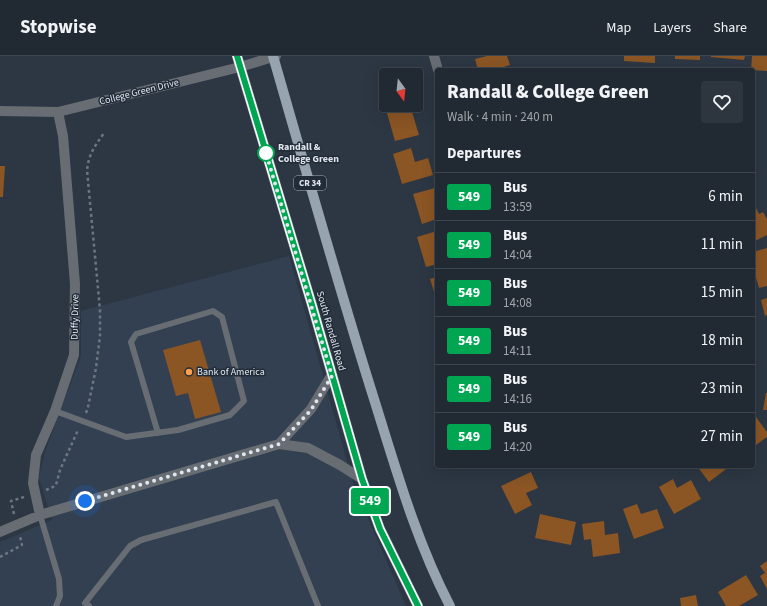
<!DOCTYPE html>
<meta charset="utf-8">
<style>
:root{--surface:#212932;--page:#2d353e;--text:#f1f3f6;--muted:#a2a6ac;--line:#3e454d}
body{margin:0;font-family:"Source Sans 3",sans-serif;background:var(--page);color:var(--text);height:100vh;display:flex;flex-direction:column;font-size:15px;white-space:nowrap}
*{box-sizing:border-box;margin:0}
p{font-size:13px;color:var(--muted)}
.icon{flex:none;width:22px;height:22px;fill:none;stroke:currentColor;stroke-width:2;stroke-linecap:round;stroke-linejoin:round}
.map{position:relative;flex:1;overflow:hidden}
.side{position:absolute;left:435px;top:12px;width:320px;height:400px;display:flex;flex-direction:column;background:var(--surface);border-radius:4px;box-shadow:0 4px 16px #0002,0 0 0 1px var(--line)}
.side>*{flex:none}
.badge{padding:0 8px;border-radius:3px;font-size:14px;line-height:26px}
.needle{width:26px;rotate:165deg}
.tools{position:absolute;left:379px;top:12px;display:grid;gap:8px}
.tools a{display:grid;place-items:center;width:44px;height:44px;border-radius:4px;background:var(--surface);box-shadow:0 4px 16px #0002,0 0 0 1px var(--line);font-size:20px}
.you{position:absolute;width:20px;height:20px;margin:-10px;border:3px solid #fff;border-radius:50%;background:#1a73e8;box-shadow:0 0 0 6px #1a73e833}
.map>.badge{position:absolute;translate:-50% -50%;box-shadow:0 0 0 2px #fff}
h2{padding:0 12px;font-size:15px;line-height:36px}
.round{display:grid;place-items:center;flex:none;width:42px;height:42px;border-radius:4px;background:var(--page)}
.headline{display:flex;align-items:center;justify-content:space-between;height:68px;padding:0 12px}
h1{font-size:19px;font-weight:800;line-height:30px}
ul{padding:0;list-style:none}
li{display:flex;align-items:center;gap:12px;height:48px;padding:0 12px;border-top:1px solid var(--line)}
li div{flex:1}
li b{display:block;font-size:15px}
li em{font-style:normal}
li .badge{min-width:44px;font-weight:700;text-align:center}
header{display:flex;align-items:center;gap:24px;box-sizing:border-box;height:56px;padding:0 20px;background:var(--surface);border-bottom:1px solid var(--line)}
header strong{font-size:19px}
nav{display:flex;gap:22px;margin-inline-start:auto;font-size:14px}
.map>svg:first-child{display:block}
</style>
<header>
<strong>Stopwise</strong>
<nav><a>Map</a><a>Layers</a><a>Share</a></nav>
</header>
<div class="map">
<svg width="767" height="550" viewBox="0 0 767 550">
<rect width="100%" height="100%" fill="#2c3743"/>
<path fill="#324051" d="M289,200L354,430L406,550H0V486L52,464L39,422L45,396L81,300V255Z"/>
<path fill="#8b5524" d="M487,0H507L510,9L494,14H478L475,3Z
M624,0H655V7L624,5Z
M675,0H700V4L675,3Z
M711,0H745L744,4L711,1Z
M752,0H767V15L751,14Z
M390,49H410L419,79L395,85L385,50Z
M411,92L415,106L428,102L433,119L402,128L393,98Z
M0,110H5L3,141H0Z
M435,132L437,138V163L422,168L413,138Z
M753,146L759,158L763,156L767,163V179L753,186Z
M437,175V208L426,211L417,181Z
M767,192V230L759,232L753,211V196Z
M437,221V245L430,223Z
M767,242V259L765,260L761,244Z
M200,284L221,356L195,363L188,337L176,340L163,294Z
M766,337H767V354H763Z
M756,361L767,376V381L753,391V364Z
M697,410H730L709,426Z
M531,416L538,432L526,437L532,449L515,458L501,430Z
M673,423L677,432L691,424L701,443L674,458L659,431Z
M637,448L641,458L657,453L664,472L634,483L623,453Z
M540,458L576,466L571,489L535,482Z
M604,465L605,479L618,477L620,497L593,501L591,483L584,484L582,468Z
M767,505V533L760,520L765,517L760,510Z
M746,519L758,539L739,550H726L718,536Z
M696,539L698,550H681L680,542Z"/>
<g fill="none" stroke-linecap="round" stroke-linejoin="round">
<path stroke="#6c7681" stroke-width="2.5" stroke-dasharray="3 3" stroke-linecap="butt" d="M86,357L88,351L96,312L100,280V254L87,114C89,97 95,90 104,77
M46,434L53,431L56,429L60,414L78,374
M14,458L11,445L24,441
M0,501L22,489L20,480"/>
<path stroke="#686d73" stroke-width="6" d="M55,355L126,381L178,374L230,359L244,345L222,261L213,255L136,278L131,286L158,377
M40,459L59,523L60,540L56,550
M89,550L85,547L130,490L141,484L276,446L318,550"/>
<path stroke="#686d73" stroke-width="10" d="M434,0L438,14
M0,55L58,56L240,11L276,0
M279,388L311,353L331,320
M40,459L33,427L36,399L55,355L74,299L75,228L63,80L58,56
M0,476L40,459L279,388L308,392L340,409L362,423"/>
<path stroke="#98a3b0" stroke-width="10" d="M237,0L312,249L362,423L380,473L418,550
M273,0C306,114 338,229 374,343C396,413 416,485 450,550"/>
</g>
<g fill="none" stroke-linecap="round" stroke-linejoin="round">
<defs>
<path id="line" d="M237,0L312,249L362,423L380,473L418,550"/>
</defs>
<use href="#line" stroke="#fff" stroke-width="9"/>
<use href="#line" stroke="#00a651" stroke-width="6"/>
<path stroke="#dfe6ee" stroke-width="4" stroke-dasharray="0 7.2" d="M85,445L279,388L311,354L332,320L266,97"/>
</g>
<circle fill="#fff" stroke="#00a651" stroke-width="2" cx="266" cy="97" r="8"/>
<circle fill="#fa9f4e" stroke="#222c38" stroke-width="1.5" cx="189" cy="316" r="4"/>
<g text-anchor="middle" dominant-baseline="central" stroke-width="3" stroke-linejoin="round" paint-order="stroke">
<rect fill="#222c38" stroke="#a6aeb7" stroke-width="1" x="294" y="120" width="32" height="14" rx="3"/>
<g font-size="9" font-weight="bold" fill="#dfe6ee">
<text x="310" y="127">CR 34</text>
</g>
<g font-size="10" fill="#dfe6ee" stroke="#222c38">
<text transform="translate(139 36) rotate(-14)">College Green Drive</text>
<text transform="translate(75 261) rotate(-89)">Duffy Drive</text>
<text transform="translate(331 275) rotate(74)">South Randall Road</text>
</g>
<g font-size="10" font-weight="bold" fill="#dfe6ee" stroke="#222c38" text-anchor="start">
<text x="278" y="91">Randall &amp;<tspan x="278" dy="12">College Green</tspan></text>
</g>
<g font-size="10" fill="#dfe6ee" stroke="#222c38" text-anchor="start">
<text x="197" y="316">Bank of America</text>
</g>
</g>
</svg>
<div class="tools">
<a><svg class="needle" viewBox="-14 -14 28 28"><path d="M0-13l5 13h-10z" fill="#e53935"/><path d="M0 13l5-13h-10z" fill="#a2a6ac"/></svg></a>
</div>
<div class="you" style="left:85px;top:445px"></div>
<b class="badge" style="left:370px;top:445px;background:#00a651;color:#fff">549</b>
<section class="side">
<div class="headline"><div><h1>Randall &amp; College Green</h1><p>Walk · 4 min · 240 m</p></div><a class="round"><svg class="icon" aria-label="heart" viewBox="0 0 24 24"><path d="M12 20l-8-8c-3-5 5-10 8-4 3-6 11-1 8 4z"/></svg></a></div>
<h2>Departures</h2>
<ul>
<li><span class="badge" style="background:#00a651;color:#fff">549</span><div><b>Bus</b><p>13:59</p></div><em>6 min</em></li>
<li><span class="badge" style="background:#00a651;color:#fff">549</span><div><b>Bus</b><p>14:04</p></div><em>11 min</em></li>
<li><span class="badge" style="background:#00a651;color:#fff">549</span><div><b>Bus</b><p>14:08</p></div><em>15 min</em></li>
<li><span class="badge" style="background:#00a651;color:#fff">549</span><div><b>Bus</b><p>14:11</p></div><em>18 min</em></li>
<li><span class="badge" style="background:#00a651;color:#fff">549</span><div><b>Bus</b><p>14:16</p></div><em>23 min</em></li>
<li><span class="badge" style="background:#00a651;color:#fff">549</span><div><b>Bus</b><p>14:20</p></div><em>27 min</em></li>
</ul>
</section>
</div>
